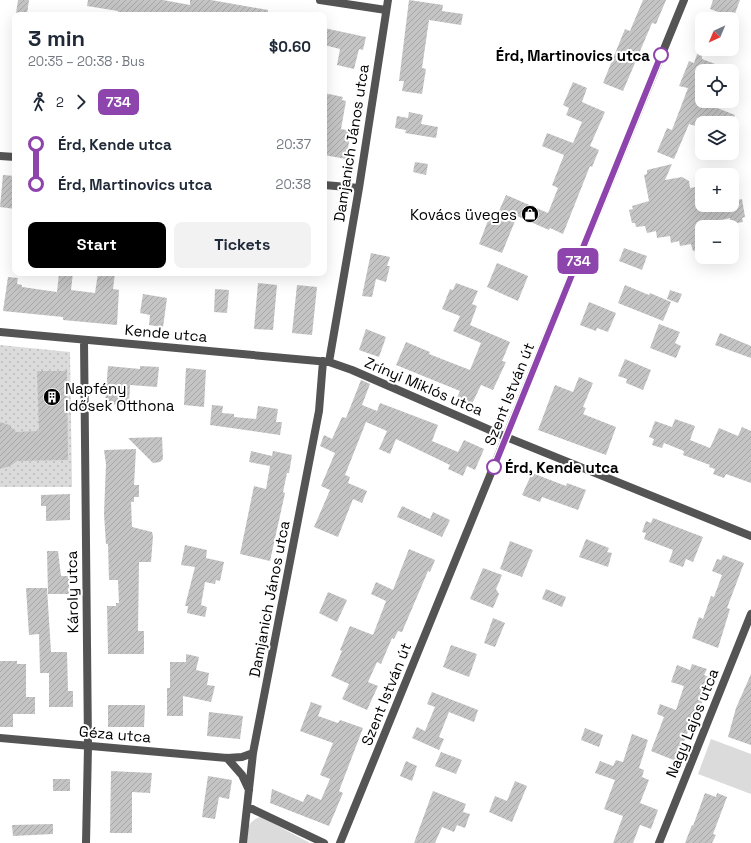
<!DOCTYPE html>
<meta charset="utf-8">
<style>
:root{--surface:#fff;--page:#f2f2f3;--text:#1f2937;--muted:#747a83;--accent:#000}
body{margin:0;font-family:"Space Grotesk",sans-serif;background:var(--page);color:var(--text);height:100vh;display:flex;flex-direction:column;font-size:15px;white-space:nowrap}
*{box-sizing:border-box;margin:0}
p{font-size:13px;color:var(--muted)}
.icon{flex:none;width:22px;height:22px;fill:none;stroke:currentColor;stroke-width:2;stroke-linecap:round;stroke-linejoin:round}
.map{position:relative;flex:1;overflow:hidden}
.side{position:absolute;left:12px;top:12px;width:315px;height:264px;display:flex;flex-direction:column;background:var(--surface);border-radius:8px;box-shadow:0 4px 16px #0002}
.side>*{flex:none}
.badge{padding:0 8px;border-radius:6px;font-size:14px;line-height:26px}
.needle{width:26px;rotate:224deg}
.tools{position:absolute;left:695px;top:12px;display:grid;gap:8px}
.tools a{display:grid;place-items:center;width:44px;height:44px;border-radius:8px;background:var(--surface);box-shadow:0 4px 16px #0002;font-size:20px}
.map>.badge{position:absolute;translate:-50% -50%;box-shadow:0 0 0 2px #fff}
.legs{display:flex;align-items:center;gap:6px;height:44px;padding:0 16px;font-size:13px}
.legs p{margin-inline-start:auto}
.summary{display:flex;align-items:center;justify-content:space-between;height:68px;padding:0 16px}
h1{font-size:22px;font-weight:800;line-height:30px}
.action{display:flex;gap:8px;margin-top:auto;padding:8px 16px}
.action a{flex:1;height:46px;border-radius:8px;background:var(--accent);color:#fff;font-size:16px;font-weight:800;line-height:46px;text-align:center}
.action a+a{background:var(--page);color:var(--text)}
ul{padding:0 16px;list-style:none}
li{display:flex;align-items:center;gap:14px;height:40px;font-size:15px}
li i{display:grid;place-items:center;width:6px;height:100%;margin:0 5px;background:currentColor}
li i::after{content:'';width:10px;height:10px;margin:-5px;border:3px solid;border-radius:50%;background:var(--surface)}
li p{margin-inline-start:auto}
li:first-child i{background:linear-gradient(#0000 50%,currentColor 0)}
li:last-child i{background:linear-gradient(currentColor 50%,#0000 0)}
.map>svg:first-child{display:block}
</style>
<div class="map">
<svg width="751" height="843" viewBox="0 0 751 843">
<defs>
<pattern id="park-dots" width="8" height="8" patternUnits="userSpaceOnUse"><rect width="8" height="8" fill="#dbdbdb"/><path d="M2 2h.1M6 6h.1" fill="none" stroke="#bababa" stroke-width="1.8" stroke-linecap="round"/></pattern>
<pattern id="building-hatch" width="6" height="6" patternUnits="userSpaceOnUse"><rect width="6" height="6" fill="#c4c4c4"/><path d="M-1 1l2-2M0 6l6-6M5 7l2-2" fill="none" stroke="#a7a7a7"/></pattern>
</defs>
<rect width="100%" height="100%" fill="#fff"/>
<path fill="#dbdbdb" d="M711,739L751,754V794L698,774Z
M261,817L310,843H244C246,831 248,820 261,817Z"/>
<path fill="url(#park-dots)" d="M0,345L70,352L72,487H0Z"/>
<path fill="url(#building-hatch)" d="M18,0H29L27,14L16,13Z
M88,0H163L190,5V0H211L268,10V15H117L118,11L87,6Z
M409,0L443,5L442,11L463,14L461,25L429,20L422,68L426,69L422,94L402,91L404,81H399Z
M643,0H666L656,24L652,23L623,91L603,83L625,29L630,31Z
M713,0H740L733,19H719L721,13L710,9Z
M324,28L366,37L363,50L359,49L354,69L337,65L340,49L324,45Z
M701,43L702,59L731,70L702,71V102L735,115L731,123H702V128L689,124L674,159L657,152L667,128L672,130L688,88L679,86L689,61L694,63Z
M573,82L587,88L582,102L605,112L590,146L599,150L592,167L590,166L563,234L550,228L549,230L517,216L502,253L479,244L489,218L495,220L506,195L548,213L558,188L552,185L564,155L542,146L547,133L573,143L582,122L566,115L569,108L563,105Z
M324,93L343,97L342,100L346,101L341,129L351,131L346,159L324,155Z
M409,112L423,115L421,124L438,127L436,138L405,133L406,130L395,128L397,116L408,118Z
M415,162L428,164L426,175L413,172Z
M672,164L665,180L682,177L689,181L690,188L702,186V205H732V201L742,199L745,217L742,218L743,222L731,224L730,218L702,224V249L693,251L691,244L680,246L679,241L671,243L670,236L657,238L656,231L647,233L645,226L636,227L635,223H632L629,210L633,209L632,206L649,201L644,175L647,174V170Z
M3,175L15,176V209L0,207Z
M624,248L647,256L642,270L619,261Z
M371,253L390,257L387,266H390L386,282L376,279L372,297L362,296Z
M497,263L528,276L518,301L487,287Z
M59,273H73L71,290L95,293L98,273H115L113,289L119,290L117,325L63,320V317L3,311L8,277L18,278L17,284L22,285V287L57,292Z
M258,283L277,285L273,330L254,329Z
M456,283L478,291L472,304L477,306L470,325L510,342L502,361L506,362L493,390L481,385L471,406L456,400L460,391L396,365L406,342L430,352L429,354L470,370L481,343L453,331L460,316L442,309L450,289L453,290Z
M297,285L317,287L312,335L292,333Z
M625,285L649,295L650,293L671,302L663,321L618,303Z
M215,289L229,290L227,313L214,312Z
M670,290L682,294L678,303L667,299Z
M143,294L167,298L163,327L149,325L150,315L140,313Z
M589,302L616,313L608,332L597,328L596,331L580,325Z
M659,324L680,332L675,343L681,346L676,358L650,348Z
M366,329L386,337L379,357L359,350Z
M720,333L751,346V358L715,345Z
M625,359L651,370L643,390L626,383L627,379L618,376Z
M108,366L140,369V366L159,367L157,387L130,385L129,405L105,404Z
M186,368L206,370L204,407L184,405Z
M37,371H67L68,460L17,461L10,466L0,469V422L9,425L16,432L39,431Z
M579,377L593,383L583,407L586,408L583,414L616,427L606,455L538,430L555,385L573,392Z
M361,380L370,384L362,405L377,411L380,403L438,425L432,441L458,452L464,440L484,449L475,470L467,466L463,476L448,469L450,465L396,439L390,454L379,449L387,431L366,422L345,475L350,477L348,483L367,491L362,503L353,499L338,537L314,527L330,490L321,486L335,453L320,446L324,435L332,439L342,417L346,418Z
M212,405L223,406L222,413L234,414V417L256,419L258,406L278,409L276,422H282L280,435L210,425Z
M675,419L695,426L690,440L710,448L719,428L738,436L742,427L751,431V483L726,474L724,478L713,474L715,469L709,467L710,465L683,455L684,451L664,443L662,448L652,445L654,439L649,437L655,421L672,427Z
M162,437L163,459L160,462L153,463L128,438Z
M136,449L134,485H139V497H134V502H131L132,527L152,532L153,536L151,562H139L138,631H144V654H108L107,606H116V603H119L118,580H109L108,544H106L104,514L106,464L104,450Z
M251,451L272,456L273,451L292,455L289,473H287L283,492L285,493L270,561L240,554L254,486L266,489L270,466L249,462Z
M532,473L566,486L567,483L586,490L578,510L542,497L540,502L522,495Z
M70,494V520L46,521V506H41V495Z
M402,506L430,519L433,512L450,520L442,537L397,517Z
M653,518L703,537L693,562L686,559L683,567L669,562L673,550L644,539L646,533L642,532L646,521L651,523Z
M586,539L609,548L607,552L612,553L608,567L579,557Z
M510,541L533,550L522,577L500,569Z
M185,545L207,550L206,558L224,562L220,581L216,580L215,584L205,582L201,605L207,607L205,617L187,613L188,606H185L195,567L181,565Z
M409,549L435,560L430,572L428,571L402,632L398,631L394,639L392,638L381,664L377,662L368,682L378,686L367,710L342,699L349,684L331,676L342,651L340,650L350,626L373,635L386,601L371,594L376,582L393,590Z
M47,551H58L61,576H69V594H48Z
M723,555L744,563L727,608L730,609L718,648L692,638L699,617L703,619L711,596L714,597L722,575L712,571L717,559L721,560Z
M483,568L502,575L496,589L499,594L493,608L470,599Z
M26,588H47L51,652H67L68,691H73V707H49V673H40L39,634L29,635Z
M546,589L566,597L562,607L542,599Z
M328,592L347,600L337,622L319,613Z
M493,618L505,623L495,647L484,643Z
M451,645L477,654L469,677L443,667Z
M186,654L199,657L196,670L209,673L207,685L215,686L211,702L183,696V716H167V688H170V662H186Z
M0,661H17V664H26V697H35V714H13V727H0Z
M692,664L707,669L704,675L711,678L692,728L690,727L676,761L651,751L664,717L657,714L660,704L676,710L684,686L671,682L677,665L690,670Z
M751,674V745L728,737L736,708Z
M432,692L478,710L474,722L449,712L439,737L444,739L439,750L412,738L417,727L425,731L435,707L427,704Z
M311,702L322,706L318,716L338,723L340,720L363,728L339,791L343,793L329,826L270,803L272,789L303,802L307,794L321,800L330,779L320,775L333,743L300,731Z
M108,705H145L144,727H108Z
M209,712L243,716L240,739L207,736Z
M585,728L603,735L599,747L581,740Z
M632,734L648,740L639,768L644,770L642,777L649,780L640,803L658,810L651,829L640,825L633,843H613L623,816L604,809L615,780L595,773L600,761L613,766L616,760L623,762Z
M441,752L462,760L456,774L435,766Z
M406,761L417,766L412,781L400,776Z
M111,771L152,773L150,793L132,792V833H110Z
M208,776L232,780L229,799L219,797L215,819L202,817Z
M53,779H70V791H53Z
M515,781L527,786L512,822L489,812L495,796L507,801Z
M433,791L466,804L463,812L470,814L465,828L457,825L454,832L442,827L435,843H414Z
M705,793L716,797L717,793L727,797L713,834L716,835L712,843H685L692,825L693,826Z
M53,824V834L13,836L12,825Z"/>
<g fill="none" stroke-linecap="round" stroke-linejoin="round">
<path stroke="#545454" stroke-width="8" d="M320,0L386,10
M0,156L15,157
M324,185L359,188
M0,332L329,362L352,370L506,437L751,536
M84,340L88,746L86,843
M329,362L359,188L388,0
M0,738L227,758L242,757L253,753
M227,758L242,775L249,790
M248,807L324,843
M243,843L253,753L319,411L323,361
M659,843L751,614"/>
<path stroke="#545454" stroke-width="8" d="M340,843L684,0"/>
</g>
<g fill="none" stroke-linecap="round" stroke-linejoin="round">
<defs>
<path id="line-1" d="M494,467L661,55"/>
</defs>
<use href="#line-1" stroke="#fff" stroke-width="9"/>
<use href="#line-1" stroke="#8e44ad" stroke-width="6"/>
</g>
<defs>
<symbol id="shop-disc" viewBox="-11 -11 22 22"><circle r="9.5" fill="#000" stroke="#fff"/><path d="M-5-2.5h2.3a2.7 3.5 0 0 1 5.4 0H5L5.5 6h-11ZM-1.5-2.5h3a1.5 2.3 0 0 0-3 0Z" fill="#fff"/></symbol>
<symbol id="building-disc" viewBox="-11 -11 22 22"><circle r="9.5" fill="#000" stroke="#fff"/><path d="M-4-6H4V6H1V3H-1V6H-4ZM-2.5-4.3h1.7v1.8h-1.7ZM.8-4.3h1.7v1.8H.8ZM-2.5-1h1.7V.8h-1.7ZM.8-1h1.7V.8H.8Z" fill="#fff"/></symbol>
</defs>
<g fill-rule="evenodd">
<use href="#shop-disc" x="520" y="204" width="20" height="20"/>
<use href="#building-disc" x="42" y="387" width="20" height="20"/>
</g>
<g fill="#fff" stroke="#8e44ad" stroke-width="2">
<circle cx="661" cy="55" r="7"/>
<circle cx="494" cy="467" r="7"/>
</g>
<g text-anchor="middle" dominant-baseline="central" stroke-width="4" stroke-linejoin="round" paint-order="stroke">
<g font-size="15" font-weight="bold" fill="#000" stroke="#fff" text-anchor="end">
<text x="650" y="55">Érd, Martinovics utca</text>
<text x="505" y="467" text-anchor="start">Érd, Kende utca</text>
</g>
<g font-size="15" fill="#000" stroke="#fff">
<text transform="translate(351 143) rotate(-81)">Damjanich János utca</text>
<text transform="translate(166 333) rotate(5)">Kende utca</text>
<text transform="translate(424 386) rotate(23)">Zrínyi Miklós utca</text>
<text transform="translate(509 394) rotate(-68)">Szent István út</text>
<text transform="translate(72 592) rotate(-91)">Károly utca</text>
<text transform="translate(269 599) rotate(-79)">Damjanich János utca</text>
<text transform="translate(386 694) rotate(-68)">Szent István út</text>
<text transform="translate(692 723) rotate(-68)">Nagy Lajos utca</text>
<text transform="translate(115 734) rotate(5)">Géza utca</text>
</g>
<g font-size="15" fill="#000" stroke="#fff" text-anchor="end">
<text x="517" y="214">Kovács üveges</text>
<text x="65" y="388" text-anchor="start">Napfény<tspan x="65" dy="17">Idősek Otthona</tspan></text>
</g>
</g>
</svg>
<div class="tools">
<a><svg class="needle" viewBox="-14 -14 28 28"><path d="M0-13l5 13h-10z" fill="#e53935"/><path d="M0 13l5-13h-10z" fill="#747a83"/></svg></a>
<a><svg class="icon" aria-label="locate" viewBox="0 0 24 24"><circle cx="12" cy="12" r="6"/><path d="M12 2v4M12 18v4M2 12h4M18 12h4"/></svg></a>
<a><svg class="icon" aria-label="layers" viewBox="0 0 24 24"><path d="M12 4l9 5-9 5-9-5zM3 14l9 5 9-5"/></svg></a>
<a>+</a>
<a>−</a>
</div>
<b class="badge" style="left:578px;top:261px;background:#8e44ad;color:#fff">734</b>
<section class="side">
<div class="summary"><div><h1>3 min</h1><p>20:35 – 20:38 · Bus</p></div><b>$0.60</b></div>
<div class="legs"><svg class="icon" aria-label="walk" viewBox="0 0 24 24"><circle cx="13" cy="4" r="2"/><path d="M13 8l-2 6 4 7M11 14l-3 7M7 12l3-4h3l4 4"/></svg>2<svg class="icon" aria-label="forward" viewBox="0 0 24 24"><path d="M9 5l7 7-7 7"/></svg><b class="badge" style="background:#8e44ad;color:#fff">734</b></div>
<ul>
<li><i style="color:#8e44ad"></i><b>Érd, Kende utca</b><p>20:37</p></li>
<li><i style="color:#8e44ad"></i><b>Érd, Martinovics utca</b><p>20:38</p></li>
</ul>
<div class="action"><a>Start</a><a>Tickets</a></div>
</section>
</div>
